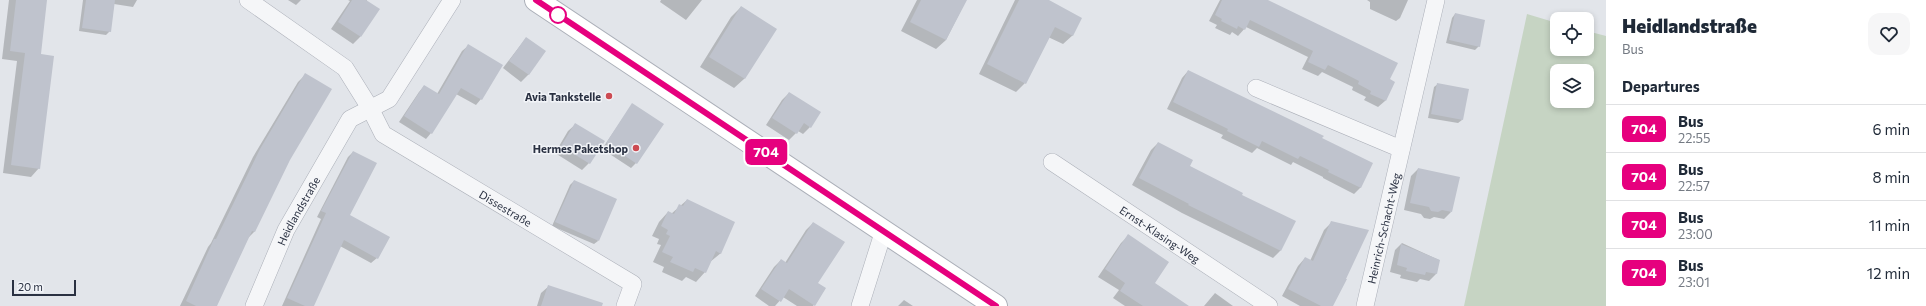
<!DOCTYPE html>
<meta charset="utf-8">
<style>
:root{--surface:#fff;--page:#f6f6f7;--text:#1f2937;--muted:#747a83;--line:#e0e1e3}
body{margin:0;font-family:Commissioner,sans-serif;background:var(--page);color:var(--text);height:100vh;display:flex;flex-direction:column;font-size:15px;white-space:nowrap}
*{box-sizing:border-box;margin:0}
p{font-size:13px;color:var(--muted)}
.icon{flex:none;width:22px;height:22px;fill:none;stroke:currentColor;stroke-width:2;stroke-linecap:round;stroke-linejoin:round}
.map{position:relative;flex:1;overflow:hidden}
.side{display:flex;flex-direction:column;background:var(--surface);width:320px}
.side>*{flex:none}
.badge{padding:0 8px;border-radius:6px;font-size:14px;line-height:26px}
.buttons{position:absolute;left:1550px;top:12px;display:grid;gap:8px}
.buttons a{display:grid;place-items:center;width:44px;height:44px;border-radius:8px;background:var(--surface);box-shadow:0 2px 6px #0003;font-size:20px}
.scale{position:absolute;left:12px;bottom:10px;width:64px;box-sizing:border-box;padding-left:4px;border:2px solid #2a3142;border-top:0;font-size:11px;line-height:14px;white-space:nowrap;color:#2a3142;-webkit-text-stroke:3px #f2f4f8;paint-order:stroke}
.map>.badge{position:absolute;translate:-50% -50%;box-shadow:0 0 0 2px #fff}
h2{padding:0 16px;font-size:15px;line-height:36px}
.round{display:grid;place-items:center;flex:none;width:42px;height:42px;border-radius:12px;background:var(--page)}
.summary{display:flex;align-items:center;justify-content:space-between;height:68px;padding:0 16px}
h1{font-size:19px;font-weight:800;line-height:30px}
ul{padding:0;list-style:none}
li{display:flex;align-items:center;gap:12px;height:48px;padding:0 16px;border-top:1px solid var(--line)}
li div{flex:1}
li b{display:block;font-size:15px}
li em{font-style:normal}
li .badge{min-width:44px;font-weight:700;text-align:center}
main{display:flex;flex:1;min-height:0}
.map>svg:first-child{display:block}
</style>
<main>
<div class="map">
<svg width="1606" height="306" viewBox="0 0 1606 306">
<rect width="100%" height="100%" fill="#e2e5ea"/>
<path fill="#c6d4c3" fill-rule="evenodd" d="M1527,14L1557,23V49H1587V31L1606,36V306H1464ZM1557,71H1587V101H1557Z"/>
<path fill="#0003" d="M9,0H46L40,55L39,168L31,177L3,173L17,61L2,59Z
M83,0H137L133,7L114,4L110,31L106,35L79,31Z
M288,0H301L296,5Z
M348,0H367L360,37L353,44L331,29L350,1Z
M661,0H702L686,20L660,2Z
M917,0H966L946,40L936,49L901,31Z
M1015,0H1046L1073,35L1063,44L1048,37L1025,83L1016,92L979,74Z
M1220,0H1266L1393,82L1385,101L1378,107L1364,100L1366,97L1352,90L1353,87L1322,72L1318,76L1302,69L1308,57L1246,27L1238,36L1232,32L1230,35L1215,28L1217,25L1209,21Z
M1367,0H1408L1400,18L1396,21L1370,9V2Z
M741,7L775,29L744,79L734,88L700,67L731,17Z
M1455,14L1479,46L1475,50L1446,43L1452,18Z
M526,38L529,74L521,82L503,68Z
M468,46L481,99L476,105L456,94L431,133L426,139L399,122L419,92L424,86L437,94L462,51Z
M1188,71L1321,139L1361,187L1354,194L1323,178V177L1293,162L1291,165L1257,148L1252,153L1221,138L1223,135L1167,109L1182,78Z
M305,75L289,159L254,232L248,238L216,306H180L208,247L211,243L253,157L298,82Z
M1438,84L1462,120L1458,123L1428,118L1434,87Z
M789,93L810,127L803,134L798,131L789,140L766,125L782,100Z
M632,105L636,163L631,168L602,149Z
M576,124L589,163L582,170L555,153L568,131Z
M1158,143L1189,166L1241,196L1294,221L1280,251L1273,258L1182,213L1132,185L1151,150Z
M353,152L349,215L377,258L371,263L340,246L313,306H282L321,219L317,217L348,157Z
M1418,169L1451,212L1444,219L1434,217L1430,219L1424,218L1421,214L1404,210L1411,176Z
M574,181L598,241L594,244L552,226L570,185Z
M687,200L721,253L710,262L705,272L696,282L686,277L682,281L662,272L664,267L653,262L661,245L657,244L659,239L652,236L659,222L668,212L671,214Z
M1332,222V306H1300L1282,296L1298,266L1305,258L1310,261L1324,230Z
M813,223L816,283L825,289L813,306H797L783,297L775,306H769L755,296L774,267L781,260L785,263L806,230Z
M1128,236L1154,283L1187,306H1125L1113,298L1119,290L1098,277L1121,243Z
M1402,243L1439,260L1436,274L1429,281L1420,279L1417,282L1400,278L1401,275L1390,272L1395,250Z
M549,286L592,306H537L541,293Z
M1215,293L1233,306H1204Z
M904,300L913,306H898Z"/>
<path fill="#bfc3cd" d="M16,0H47L41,54L54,56L40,169L11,165L25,53L10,51Z
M86,0H115L111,32L82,28Z
M352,0H366L380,9L361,37L338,22Z
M921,0H967L946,40L910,22Z
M1019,0H1049L1082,18L1073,36L1055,27L1026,84L987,64Z
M1222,0H1268L1398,63L1390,79L1395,82L1386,101L1370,94L1371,91L1358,84L1359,81L1328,65L1325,70L1308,62L1313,51L1250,20L1245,30L1238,26L1237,29L1221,21L1222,19L1215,15Z
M741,6L777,29L745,79L709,57Z
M1455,13L1485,20L1480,47L1449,40Z
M526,37L546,51L529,75L509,61Z
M468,44L503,65L482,100L461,88L432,134L404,116L424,85L439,94Z
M1188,70L1324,136L1322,138L1373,163L1361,188L1328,172L1329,170L1300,156L1298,159L1262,141L1259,147L1227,131L1228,129L1173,102Z
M305,73L332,89L290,160L255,232L252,231L217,306H196L186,301L214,239H216L260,149Z
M1437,83L1469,89L1463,120L1431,114Z
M789,92L821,112L811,128L804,123L797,134L772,118Z
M632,103L664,124L637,164L606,143Z
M575,123L605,141L590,164L561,146Z
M1158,142L1193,160L1190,166L1243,193L1242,195L1296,221L1281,251L1188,205L1189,204L1139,178Z
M353,151L377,163L350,215L390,237L378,259L344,240L314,306H305L287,298L326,213L321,211Z
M1418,168L1460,177L1452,212L1442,210L1438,212L1431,211L1429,207L1410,203Z
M574,180L617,199L599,241L555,222Z
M687,199L735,222L721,254L716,251L706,273L695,268L693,272L670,262L673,257L662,252L670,236L666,234L668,230L661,226L668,211L674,214L679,204L683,206Z
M1331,221L1369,230L1346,279H1347L1333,306H1321L1288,289L1305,257L1313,261Z
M813,222L845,242L818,283L826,288L815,306L789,289L781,302L761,289L781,259L787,263Z
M1128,234L1169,262L1155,283L1189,306H1143L1120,291L1125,283L1105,269Z
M1401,244L1440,260L1437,274L1426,272L1425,275L1406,271L1407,268L1397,265Z
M548,285L603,303L602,306H541Z"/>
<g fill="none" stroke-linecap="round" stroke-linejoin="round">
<defs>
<g id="street">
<path id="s1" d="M248,0L345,68L370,108L383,134L633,284L625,306"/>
<path d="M1256,88L1401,149"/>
<path id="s2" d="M1052,162L1269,306"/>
<path id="s3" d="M254,306L286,230L350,119L389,99L452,0"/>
<path d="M860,306L884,230"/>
<path id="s4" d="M1365,306L1436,0"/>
</g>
<path id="secondary" d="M536,0L996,306"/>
</defs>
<use href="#street" stroke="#abafb8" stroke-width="18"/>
<use href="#secondary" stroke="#abafb8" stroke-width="24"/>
<use href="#street" stroke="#f5f6f8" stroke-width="17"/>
<use href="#secondary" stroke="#fff" stroke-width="22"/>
</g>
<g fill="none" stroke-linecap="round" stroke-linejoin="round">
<defs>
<path id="line" d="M536,0L996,306"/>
</defs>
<use href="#line" stroke="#fff" stroke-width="9"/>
<use href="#line" stroke="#e6007e" stroke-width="6"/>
</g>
<circle fill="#fff" stroke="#e6007e" stroke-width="2" cx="558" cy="15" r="8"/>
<g fill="#cc4a52" stroke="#f2f4f8" stroke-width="1.5">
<circle cx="609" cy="96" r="4"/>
<circle cx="636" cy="148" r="4"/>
</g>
<g text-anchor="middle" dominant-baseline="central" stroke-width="3" stroke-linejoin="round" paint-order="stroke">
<g font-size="11" font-weight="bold" fill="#2a3142" stroke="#f2f4f8" text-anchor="end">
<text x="601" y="96">Avia Tankstelle</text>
<text x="628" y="148">Hermes Paketshop</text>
</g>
<g font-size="11" fill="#2a3142" stroke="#f2f4f8">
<text stroke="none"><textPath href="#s1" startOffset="338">Dissestraße</textPath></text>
<text stroke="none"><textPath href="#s3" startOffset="105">Heidlandstraße</textPath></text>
<text stroke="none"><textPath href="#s4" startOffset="80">Heinrich-Schacht-Weg</textPath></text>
<text stroke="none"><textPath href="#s2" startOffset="130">Ernst-Klasing-Weg</textPath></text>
</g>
</g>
</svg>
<div class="buttons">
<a><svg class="icon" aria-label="locate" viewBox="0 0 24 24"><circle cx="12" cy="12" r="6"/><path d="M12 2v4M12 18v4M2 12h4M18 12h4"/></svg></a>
<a><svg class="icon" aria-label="layers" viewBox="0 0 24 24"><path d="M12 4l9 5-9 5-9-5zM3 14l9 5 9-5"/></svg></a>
</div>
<div class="scale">20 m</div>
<b class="badge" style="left:766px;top:152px;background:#e6007e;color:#fff">704</b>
</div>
<section class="side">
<div class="summary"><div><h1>Heidlandstraße</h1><p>Bus</p></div><a class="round"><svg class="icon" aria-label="heart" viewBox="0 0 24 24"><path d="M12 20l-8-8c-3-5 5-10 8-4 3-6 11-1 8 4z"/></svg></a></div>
<h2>Departures</h2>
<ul>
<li><span class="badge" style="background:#e6007e;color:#fff">704</span><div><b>Bus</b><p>22:55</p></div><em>6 min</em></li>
<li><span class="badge" style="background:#e6007e;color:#fff">704</span><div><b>Bus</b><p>22:57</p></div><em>8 min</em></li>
<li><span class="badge" style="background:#e6007e;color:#fff">704</span><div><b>Bus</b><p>23:00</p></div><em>11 min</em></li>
<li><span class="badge" style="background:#e6007e;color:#fff">704</span><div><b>Bus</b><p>23:01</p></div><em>12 min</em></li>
</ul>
</section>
</main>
